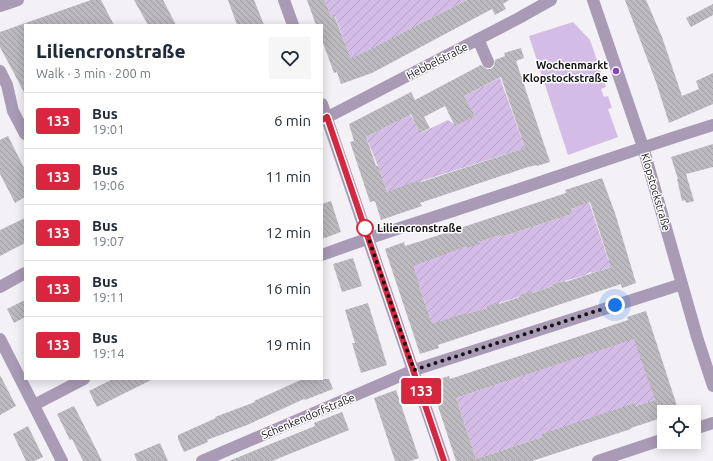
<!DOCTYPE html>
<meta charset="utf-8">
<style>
:root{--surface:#fff;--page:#f6f6f7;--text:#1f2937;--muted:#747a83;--line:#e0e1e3}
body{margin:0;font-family:Ubuntu,sans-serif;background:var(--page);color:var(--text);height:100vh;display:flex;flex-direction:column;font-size:15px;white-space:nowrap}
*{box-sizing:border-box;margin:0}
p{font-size:13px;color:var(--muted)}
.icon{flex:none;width:22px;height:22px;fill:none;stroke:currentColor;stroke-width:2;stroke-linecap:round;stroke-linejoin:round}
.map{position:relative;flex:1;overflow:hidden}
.drawer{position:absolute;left:24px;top:24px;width:299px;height:356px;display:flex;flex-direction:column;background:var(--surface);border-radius:0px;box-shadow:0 2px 10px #0003}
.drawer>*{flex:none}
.badge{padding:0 8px;border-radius:3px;font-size:14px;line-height:26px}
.controls{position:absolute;left:657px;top:405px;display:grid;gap:8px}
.controls a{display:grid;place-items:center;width:44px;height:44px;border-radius:0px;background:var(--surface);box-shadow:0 2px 10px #0003;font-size:20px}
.you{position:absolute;width:20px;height:20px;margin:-10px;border:3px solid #fff;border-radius:50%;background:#1a73e8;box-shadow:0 0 0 6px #1a73e833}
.map>.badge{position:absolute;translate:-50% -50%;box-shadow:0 0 0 2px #fff}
.round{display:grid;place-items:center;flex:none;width:42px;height:42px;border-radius:0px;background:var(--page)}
.summary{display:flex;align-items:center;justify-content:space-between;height:68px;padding:0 12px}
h1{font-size:19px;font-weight:800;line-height:30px}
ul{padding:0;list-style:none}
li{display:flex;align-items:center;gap:12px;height:56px;padding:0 12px;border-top:1px solid var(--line)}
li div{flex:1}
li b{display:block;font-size:15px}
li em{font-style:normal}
li .badge{min-width:44px;font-weight:700;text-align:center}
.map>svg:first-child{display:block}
</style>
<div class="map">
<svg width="713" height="461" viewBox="0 0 713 461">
<defs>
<pattern id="garden-furrows" width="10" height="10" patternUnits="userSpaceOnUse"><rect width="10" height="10" fill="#d3bce6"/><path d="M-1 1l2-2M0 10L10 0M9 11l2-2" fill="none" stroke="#b4a1c5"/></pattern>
<pattern id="building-back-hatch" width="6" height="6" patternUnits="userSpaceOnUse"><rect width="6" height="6" fill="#bcb9bf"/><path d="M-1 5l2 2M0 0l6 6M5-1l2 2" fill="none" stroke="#a19ea3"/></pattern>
</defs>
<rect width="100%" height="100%" fill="#f3f0f6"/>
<path fill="#d3bce6" d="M573,22L590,40L606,87L601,89L604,97L608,96L612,108L608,109L618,137L568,155L529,36Z"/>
<path fill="url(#garden-furrows)" d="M324,0H467L365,52L352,62L335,16L330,17Z
M500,78L525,148L387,192L378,166L366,137L410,114L421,133L448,120L455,125L475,116L464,96Z
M589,202L608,259L613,266L592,273L591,272L586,274V275L553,284V286L499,303L432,328L429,318H430L428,312H427L425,303L419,286H420L410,262L415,263L500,235L501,237L572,214L571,209Z
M635,338L655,400L636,406L635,404L539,438L476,459L456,398Z"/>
<path fill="url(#building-back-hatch)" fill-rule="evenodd" d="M91,0H101L114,25H25V94L0,47V32Z
M134,0H163L176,25H148Z
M228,0H254L264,25H237Z
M307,0H324L331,17L334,15L351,59L467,0H509L503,4L506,9L495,15L492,9L372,73L341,84L337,72L334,73L322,40V25H316Z
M625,0H646L662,37L682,96L699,89L696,81L713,73V104L669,123L656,82Z
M713,4V15L691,27L686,18Z
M521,48L524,58L516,61L550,162L537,166V165L528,167L420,203L422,206L381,220L375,201L370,202L350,142L354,141L349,124L411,92L415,100L481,65L487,69H491L494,66L495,60L505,56L504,53ZM501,77L525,148L421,182L420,180L387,192L378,166H376L366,137L411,114L420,133L430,128L424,117L445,106L455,126L475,116L464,96Z
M8,136L25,170V197L15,203L0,174V140Z
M713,144V167L686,174L694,201L686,203L685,200L682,201L677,179H678L671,157Z
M602,178L615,213L636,283L622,288L621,284L438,345L439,348L420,354L385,249L404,242L405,246L421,241L566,193L565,190ZM590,202L611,267L565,282V281L553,284V286L532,293V291L520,295V297L499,304V302L487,306V308L467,314L466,313L432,324L419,286H420L413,266L467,246V248L480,244L479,242L500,235L501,237L572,214L571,209Z
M331,201L341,232L322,239V204Z
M25,218V243L0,256V230Z
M353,258L362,286L342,292L333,264Z
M25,300V317L14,323L7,309Z
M368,303L387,365L361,373L352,343H355L345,310Z
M646,311L679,412H664V417L631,428V429L532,461H456L430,382L449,376L450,379L613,325L628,320L627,317ZM634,339L655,400L636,406L635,403L542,434V437L476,459L456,398Z
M0,375L16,406L0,415Z
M113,379H153L97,407L89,391Z
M303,379H329L333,389L305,400L304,399L247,425L207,440L208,442L184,452L178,439V435L216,418L215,417L255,402L254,401Z
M396,390L419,458L410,461H395L374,398Z
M74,406L92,441L102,461H83L72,439L70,440L57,414Z
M342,412L349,430L272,461H229L315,426L314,423Z
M28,426L43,457L34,461H26L13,434Z
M160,443L168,461H137L134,454Z"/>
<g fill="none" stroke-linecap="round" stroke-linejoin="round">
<path stroke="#a99ab5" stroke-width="12" d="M284,0L293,25
M593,0L643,147L697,337L713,386
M0,6L18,0
M478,39L488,62
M0,71L7,85L13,111L25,134
M322,104L444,461
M322,120L519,18L551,0
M322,255C372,236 423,221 474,204C554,178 633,150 713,125
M0,287L25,273
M0,339L62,461
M34,405L84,379
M694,429L713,423
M202,461L414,370L682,284
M598,461L664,439"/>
</g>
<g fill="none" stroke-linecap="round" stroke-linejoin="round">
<defs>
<path id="line" d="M322,120L327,117L444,461"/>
</defs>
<use href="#line" stroke="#fff" stroke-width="9"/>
<use href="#line" stroke="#d7263d" stroke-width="6"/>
<path stroke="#151416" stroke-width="4" stroke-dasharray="0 7.2" d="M365,228L414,370L615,305"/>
</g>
<circle fill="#8b43b6" stroke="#fff" stroke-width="1.5" cx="616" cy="71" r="4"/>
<circle fill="#fff" stroke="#d7263d" stroke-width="2" cx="365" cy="228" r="8"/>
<g text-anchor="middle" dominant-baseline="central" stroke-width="3" stroke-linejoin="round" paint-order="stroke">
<g font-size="11" fill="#151416" stroke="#fff">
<text transform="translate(437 61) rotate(-27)">Hebbelstraße</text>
<text transform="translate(656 192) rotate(74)">Klopstockstraße</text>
<text transform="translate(308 416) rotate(-23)">Schenkendorfstraße</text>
</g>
<g font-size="11" font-weight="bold" fill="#151416" stroke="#fff" text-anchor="end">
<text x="608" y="65">Wochenmarkt<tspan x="608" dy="13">Klopstockstraße</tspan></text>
</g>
<g font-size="11" font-weight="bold" fill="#151416" stroke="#fff" text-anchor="start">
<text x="377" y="228">Liliencronstraße</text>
</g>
</g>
</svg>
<div class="controls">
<a><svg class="icon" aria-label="locate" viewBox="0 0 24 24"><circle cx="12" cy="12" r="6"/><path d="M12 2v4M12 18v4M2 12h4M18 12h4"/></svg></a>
</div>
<div class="you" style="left:615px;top:305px"></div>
<b class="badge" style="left:421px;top:391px;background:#d7263d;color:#fff">133</b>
<section class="drawer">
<div class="summary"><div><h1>Liliencronstraße</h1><p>Walk · 3 min · 200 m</p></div><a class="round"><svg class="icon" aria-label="heart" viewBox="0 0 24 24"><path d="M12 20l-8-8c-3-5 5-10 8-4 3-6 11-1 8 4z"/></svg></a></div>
<ul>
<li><span class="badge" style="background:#d7263d;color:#fff">133</span><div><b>Bus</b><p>19:01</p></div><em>6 min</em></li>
<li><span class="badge" style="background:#d7263d;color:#fff">133</span><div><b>Bus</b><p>19:06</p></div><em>11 min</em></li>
<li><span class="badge" style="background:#d7263d;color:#fff">133</span><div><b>Bus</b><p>19:07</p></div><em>12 min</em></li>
<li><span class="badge" style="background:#d7263d;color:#fff">133</span><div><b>Bus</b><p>19:11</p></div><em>16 min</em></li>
<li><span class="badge" style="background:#d7263d;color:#fff">133</span><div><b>Bus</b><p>19:14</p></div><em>19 min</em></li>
</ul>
</section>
</div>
